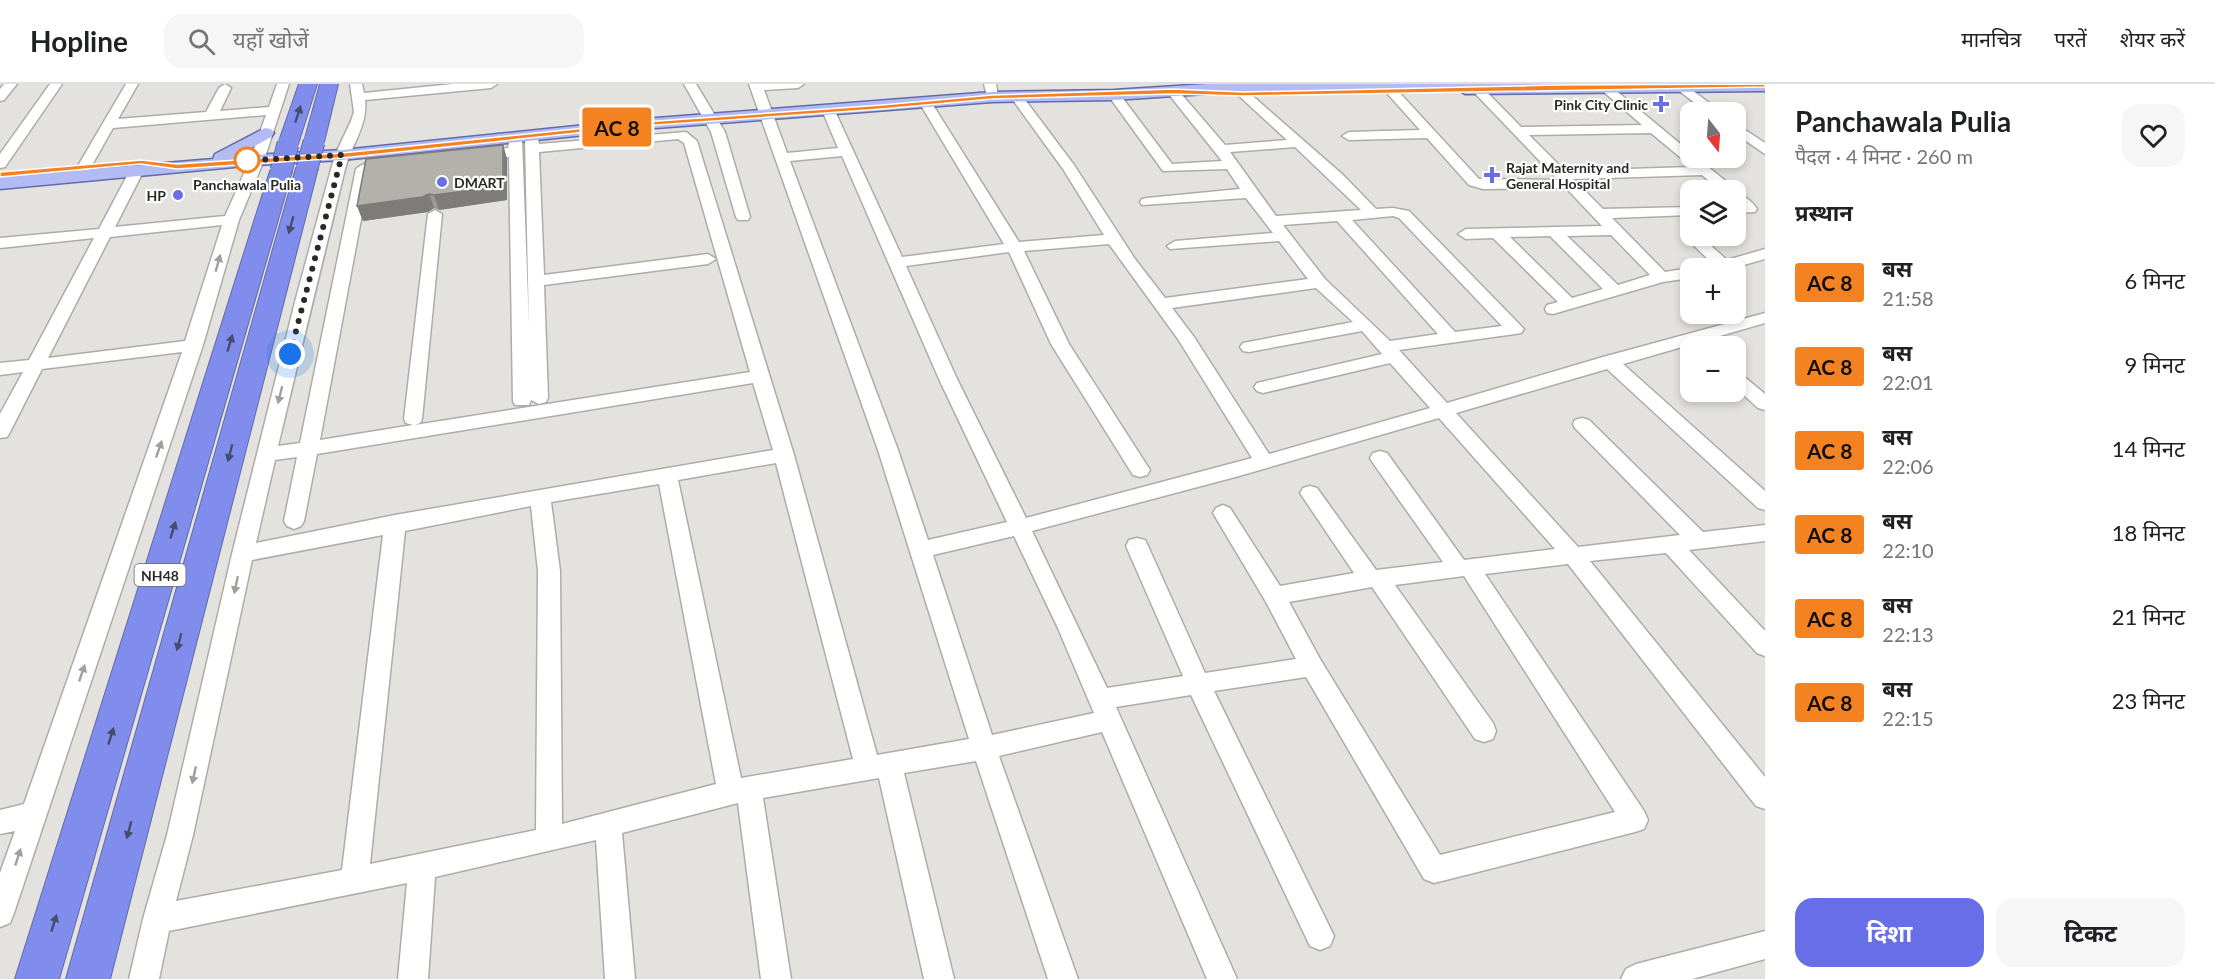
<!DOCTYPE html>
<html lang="hi">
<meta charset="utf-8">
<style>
:root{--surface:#fff;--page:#f6f6f6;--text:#202124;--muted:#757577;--line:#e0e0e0;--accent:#676ee7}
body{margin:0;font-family:Lato,"Noto Sans Devanagari",sans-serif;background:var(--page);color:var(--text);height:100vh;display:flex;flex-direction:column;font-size:22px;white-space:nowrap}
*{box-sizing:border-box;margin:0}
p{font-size:20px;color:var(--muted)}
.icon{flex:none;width:33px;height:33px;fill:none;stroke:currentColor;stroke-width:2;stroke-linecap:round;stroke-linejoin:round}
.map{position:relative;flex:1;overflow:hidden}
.details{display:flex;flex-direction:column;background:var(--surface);width:450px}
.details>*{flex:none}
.badge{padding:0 12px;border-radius:4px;font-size:21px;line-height:39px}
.needle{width:39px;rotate:163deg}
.buttons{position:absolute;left:1680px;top:18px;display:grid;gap:12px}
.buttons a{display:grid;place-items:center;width:66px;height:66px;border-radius:12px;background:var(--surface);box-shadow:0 3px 9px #0003;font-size:30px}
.you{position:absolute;width:30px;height:30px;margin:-15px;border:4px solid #fff;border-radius:50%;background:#1a73e8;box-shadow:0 0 0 9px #1a73e833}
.map>.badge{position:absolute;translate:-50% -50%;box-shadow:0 0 0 3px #fff}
h2{padding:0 30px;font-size:22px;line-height:54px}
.round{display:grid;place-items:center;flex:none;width:63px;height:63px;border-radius:18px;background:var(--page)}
.headline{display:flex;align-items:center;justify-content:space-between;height:102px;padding:0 30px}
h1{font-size:28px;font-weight:700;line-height:45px}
.button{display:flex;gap:12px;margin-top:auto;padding:12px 30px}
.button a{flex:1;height:69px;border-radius:18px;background:var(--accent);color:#fff;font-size:24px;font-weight:700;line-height:69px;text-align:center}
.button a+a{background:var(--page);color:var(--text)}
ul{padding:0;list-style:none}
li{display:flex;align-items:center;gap:18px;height:84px;padding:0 30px}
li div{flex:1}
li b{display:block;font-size:22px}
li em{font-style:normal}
li .badge{min-width:66px;font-weight:700;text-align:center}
header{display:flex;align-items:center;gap:36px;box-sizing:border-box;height:84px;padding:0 30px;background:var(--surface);border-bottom:2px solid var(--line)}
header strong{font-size:28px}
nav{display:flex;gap:33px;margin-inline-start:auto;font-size:21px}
.search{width:420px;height:54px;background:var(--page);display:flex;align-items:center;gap:15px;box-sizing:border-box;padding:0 21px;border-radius:18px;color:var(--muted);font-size:22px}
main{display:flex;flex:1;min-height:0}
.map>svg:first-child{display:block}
</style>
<header>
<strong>Hopline</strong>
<div class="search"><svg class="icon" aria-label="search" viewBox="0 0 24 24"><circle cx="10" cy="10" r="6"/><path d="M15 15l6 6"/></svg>यहाँ खोजें</div>
<nav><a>मानचित्र</a><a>परतें</a><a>शेयर करें</a></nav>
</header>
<main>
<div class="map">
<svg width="1765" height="895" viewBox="0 0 1765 895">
<rect width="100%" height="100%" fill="#e4e2de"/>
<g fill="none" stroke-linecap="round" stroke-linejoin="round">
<defs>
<path id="minor" d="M4,0H17L4,16L0,17V5Z
M50,0H62L5,83L0,84V70Z
M126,0H138L118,35L206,28L219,4L225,0L231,4L220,27L269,23L277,0H289L264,76L239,136L203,261L14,829L10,839L0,843V789L15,747L0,750V726L24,720L182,268L42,285L10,348L7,353L0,354V330L23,288L0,291V279L29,276L94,154L0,164V154L99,145L129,88L136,84L143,88L115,143L225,132L250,76L266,31L113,44L84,95H74L72,92ZM222,141L185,257L48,274L110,153Z
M350,0H362L364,9L453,0H497L491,4L365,16C368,41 351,62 345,85C322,178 300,270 278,362L300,359L356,85C365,77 390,71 399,79L397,82L370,87L320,356L413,341L406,339L404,335L428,130L435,126L442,130L422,335L420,339L415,341L750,288L684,59L678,55L539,68L544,191L708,170L716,175L708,180L544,201L548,314L546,318L539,320L531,316L529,321H515L513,317L509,73L477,75L470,71L477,67L508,64L510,52L515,51L522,55L529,243L525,53L527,50H537L539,60L686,48L697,57L794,371L877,671L969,655L878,366L749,0H804L798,4L764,6L787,69L838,64L822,26L823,23H833L902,173L1004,160L919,18L925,14L931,18L1019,158L1104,151L1063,85L1010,12L1012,9H1020L1074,81L1135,175L1165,214L1308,195L1279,157L1170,165L1167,162L1175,157L1273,149L1246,114L1142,121L1140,118L1142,115L1147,114L1240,105L1227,85L1163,87L1108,11L1110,8H1118L1172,80L1222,77L1167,8L1173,4L1177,5L1225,61L1287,56L1237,10L1243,6L1247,7L1343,91L1376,125L1393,124L1409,127L1524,245L1521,249L1515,250L1399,266L1447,319L1603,273L1765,229V239L1623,280L1765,407V426L1758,424L1607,285L1456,329L1578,463L1680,451L1575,344L1573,340L1575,336L1582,334L1589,336L1703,448L1765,441V457L1689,466L1765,547V572L1757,569L1666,469L1590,477L1765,693V725L1756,722L1568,480L1485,490L1644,727L1648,736L1644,745L1635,748L1434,799L1424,795L1306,593L1214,607L1334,852L1330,862L1320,866L1310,862L1191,611L1116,623L1237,895H1207L1102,648L999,672L1078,895H1048L976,677L904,689L954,895H924L879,694L763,714L791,895H761L738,719L622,749L635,895H605L596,756L435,793L428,895H398L407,799L169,847L159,895H129L143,835L167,751L232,470L296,214L335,71L351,37L354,28ZM1295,63L1361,126L1276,132L1230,68ZM842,72L939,295L1007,438L928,456L898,366L790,77ZM1393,132L1399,134L1502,242L1455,248L1352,136ZM1337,137L1438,250L1390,257L1325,195L1283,141ZM1109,160L1178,255L1252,374L1026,434L957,295L906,182L1009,168L1051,260L1133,391L1140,393L1147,391L1150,386L1069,260L1024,167ZM1316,204L1353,238L1243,259L1240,263L1243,267L1249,268L1362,247L1382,270L1257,299L1254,303L1257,307L1263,309L1390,279L1430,324L1269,370L1194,253L1172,224ZM753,299L773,366L395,431L256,459L275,376L297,373L284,437L287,442L294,445L301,442L304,437L317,370ZM1439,334L1555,465L1464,476L1387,369L1380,367L1373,369L1370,374L1373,379L1443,478L1376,486L1317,404L1310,402L1303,404L1300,409L1354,489L1280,502L1230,424L1223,421L1216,424L1213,429L1266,518L1296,575L1205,589L1148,462L1145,456L1137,454L1129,456L1126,462L1183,592L1107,604L1032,447L1239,392ZM776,379L853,675L741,694L678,396ZM659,400L716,700L562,740L560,487L551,418ZM531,422L538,487L536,746L370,780L405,447ZM383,451L342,786L176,817L193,751L252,476ZM1014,452L1057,542L1094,629L992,651L933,471ZM1464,492L1615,728L1440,771L1320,575L1289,518L1372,503L1475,655L1484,658L1493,655L1496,647L1493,639L1395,501Z
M684,0H696L725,48L750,133L748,136H738L736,133L711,48Z
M984,0H996L998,13L996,16H988Z
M1466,0H1479L1521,43L1642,41L1597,2L1608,0L1690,68V74H1697L1733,103L1735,106H1720L1702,91L1573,95L1603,125L1690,123V131L1612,134L1665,188L1690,184V194L1663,198L1553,230L1547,229L1545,225L1547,221L1558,218L1493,154L1466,155L1458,150L1466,145L1602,142L1566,104L1483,105L1469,101L1427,54L1349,56L1342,52L1349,48L1420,46L1386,8L1392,4L1396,5L1479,95L1558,96ZM1651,49L1692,83L1565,87L1529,51ZM1611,151L1650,191L1618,201L1567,152ZM1550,152L1603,205L1572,214L1510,153Z
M1670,0H1684L1721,28H1707Z
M1736,40L1765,59V70L1736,50Z
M1736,109C1744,111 1753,118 1757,125L1755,128L1736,129Z
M1690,148V152H1700L1727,176L1765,165V175L1733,184H1710L1713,180L1684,152Z
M1736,289L1742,291L1765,310V326L1758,324L1736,304Z
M1765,847V875L1692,895H1621L1626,885L1636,880Z"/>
<path id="major" d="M1207,0H1765V7L1465,10L1457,5L1235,8L1114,16L992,18L643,45L342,76L257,81L0,105V93L213,75L215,70L265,44L271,45L274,49L271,53L237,72L342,66L643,35L992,8L1114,6Z"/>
<path id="highway" d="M299,0H317L298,60L295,64H281L278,60Z
M320,0H338L324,58L321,62H307L304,58Z
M307,78L314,80L318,84L110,895H66L296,84L300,80Z
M281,81L288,83L292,87L59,895H15L270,87L274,83Z"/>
</defs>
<use href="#minor" stroke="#adaca7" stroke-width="3"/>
<use href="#major" stroke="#626aa8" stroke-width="3"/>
<use href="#highway" stroke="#626aa8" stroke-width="2"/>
<use href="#minor" fill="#fff" fill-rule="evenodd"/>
<use href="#major" fill="#b3bbf4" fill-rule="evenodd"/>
<use href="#highway" fill="#818ded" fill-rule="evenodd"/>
<defs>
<path id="highway-bridge" d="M307,84L314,58
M281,87L288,60"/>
</defs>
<use href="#highway-bridge" stroke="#626aa8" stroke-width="23" stroke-linecap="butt"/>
<use href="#highway-bridge" stroke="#818ded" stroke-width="21"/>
</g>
<path fill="#999894" d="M503,61L507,75V116L439,126L434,124L428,128L363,137L357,122Z"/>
<path fill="#7d7c78" d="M503,61L507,75V116L439,126L434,111Z
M429,110L434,124L428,128L363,137L357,122Z"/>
<path fill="#b2b1ac" stroke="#7d7c78" stroke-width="1.5" d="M503,61V102L434,111L429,110L422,113L357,122L366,75Z"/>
<defs><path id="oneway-solid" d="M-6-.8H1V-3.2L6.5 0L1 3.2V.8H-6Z" transform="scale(1.5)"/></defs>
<g fill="#484c6c">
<use href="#oneway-solid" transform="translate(298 30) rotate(-72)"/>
<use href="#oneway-solid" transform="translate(291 141) rotate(105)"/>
<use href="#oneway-solid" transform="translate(230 259) rotate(-73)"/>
<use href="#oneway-solid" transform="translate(230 369) rotate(105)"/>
<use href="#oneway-solid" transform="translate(173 446) rotate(-73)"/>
<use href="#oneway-solid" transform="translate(179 558) rotate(105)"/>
<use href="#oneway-solid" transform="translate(111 652) rotate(-73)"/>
<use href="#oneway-solid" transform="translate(129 746) rotate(105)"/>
<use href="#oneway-solid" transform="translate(54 839) rotate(-73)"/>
</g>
<g fill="#9f9f9e">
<use href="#oneway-solid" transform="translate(218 179) rotate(-74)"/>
<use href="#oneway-solid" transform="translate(280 311) rotate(104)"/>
<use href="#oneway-solid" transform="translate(159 365) rotate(-71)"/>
<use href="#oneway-solid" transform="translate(236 501) rotate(102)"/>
<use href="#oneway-solid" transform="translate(82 589) rotate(-71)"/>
<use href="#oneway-solid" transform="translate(194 691) rotate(102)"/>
<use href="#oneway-solid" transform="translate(18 773) rotate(-72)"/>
</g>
<path fill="#f58220" stroke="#fff" stroke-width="1.5" d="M1765,0V3L1243,12L1173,10L992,15L882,25L643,42L342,74L177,85L141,80L0,93V88L141,76L177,80L342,69L643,38L882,21L992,11L1173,5L1243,8L1557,1Z"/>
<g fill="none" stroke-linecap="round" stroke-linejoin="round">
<path stroke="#292927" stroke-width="6" stroke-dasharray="0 10.8" d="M247,76L240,77L342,71L290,270"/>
</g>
<g fill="#676ee7" stroke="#fff" stroke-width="2">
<path d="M1658 11h6v6h6v6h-6v6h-6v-6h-6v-6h6z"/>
<path d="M1489 82h6v6h6v6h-6v6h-6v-6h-6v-6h6z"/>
<circle cx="442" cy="98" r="6"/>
<circle cx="178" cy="111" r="6"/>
</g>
<circle fill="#fff" stroke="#f58220" stroke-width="3" cx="247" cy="76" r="12"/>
<g text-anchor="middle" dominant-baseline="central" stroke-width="4.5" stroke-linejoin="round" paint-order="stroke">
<g font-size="14" font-weight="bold" fill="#292927" stroke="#fff" text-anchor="end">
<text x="1648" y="20">Pink City Clinic</text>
<text x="1506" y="83" text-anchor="start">Rajat Maternity and<tspan x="1506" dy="16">General Hospital</tspan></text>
<text x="454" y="98" text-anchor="start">DMART</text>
<text x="166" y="111">HP</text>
</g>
<g font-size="14" font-weight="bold" fill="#292927" stroke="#fff">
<text x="247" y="100">Panchawala Pulia</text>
</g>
<rect fill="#fff" stroke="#696968" stroke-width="1.5" x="134.5" y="480" width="51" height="22" rx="4.5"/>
<g font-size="14" font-weight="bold" fill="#292927">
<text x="160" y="491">NH48</text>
</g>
</g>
</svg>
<div class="buttons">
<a><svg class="needle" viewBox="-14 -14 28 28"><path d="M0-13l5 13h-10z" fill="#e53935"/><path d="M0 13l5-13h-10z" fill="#757577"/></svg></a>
<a><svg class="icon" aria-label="layers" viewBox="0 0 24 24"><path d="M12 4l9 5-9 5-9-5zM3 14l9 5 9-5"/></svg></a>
<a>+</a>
<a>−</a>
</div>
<div class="you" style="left:290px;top:270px"></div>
<b class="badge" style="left:617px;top:43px;background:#f58220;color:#111">AC 8</b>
</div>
<section class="details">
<div class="headline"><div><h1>Panchawala Pulia</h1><p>पैदल · 4 मिनट · 260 m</p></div><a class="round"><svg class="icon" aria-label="heart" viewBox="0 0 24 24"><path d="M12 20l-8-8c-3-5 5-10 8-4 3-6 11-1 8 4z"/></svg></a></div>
<h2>प्रस्थान</h2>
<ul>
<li><span class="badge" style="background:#f58220;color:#111">AC 8</span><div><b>बस</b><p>21:58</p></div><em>6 मिनट</em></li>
<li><span class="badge" style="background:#f58220;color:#111">AC 8</span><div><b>बस</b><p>22:01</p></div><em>9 मिनट</em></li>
<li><span class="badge" style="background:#f58220;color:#111">AC 8</span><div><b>बस</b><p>22:06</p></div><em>14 मिनट</em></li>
<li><span class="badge" style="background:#f58220;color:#111">AC 8</span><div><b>बस</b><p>22:10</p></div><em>18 मिनट</em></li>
<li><span class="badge" style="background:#f58220;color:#111">AC 8</span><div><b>बस</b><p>22:13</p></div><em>21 मिनट</em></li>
<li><span class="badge" style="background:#f58220;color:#111">AC 8</span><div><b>बस</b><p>22:15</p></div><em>23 मिनट</em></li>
</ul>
<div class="button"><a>दिशा</a><a>टिकट</a></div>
</section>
</main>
